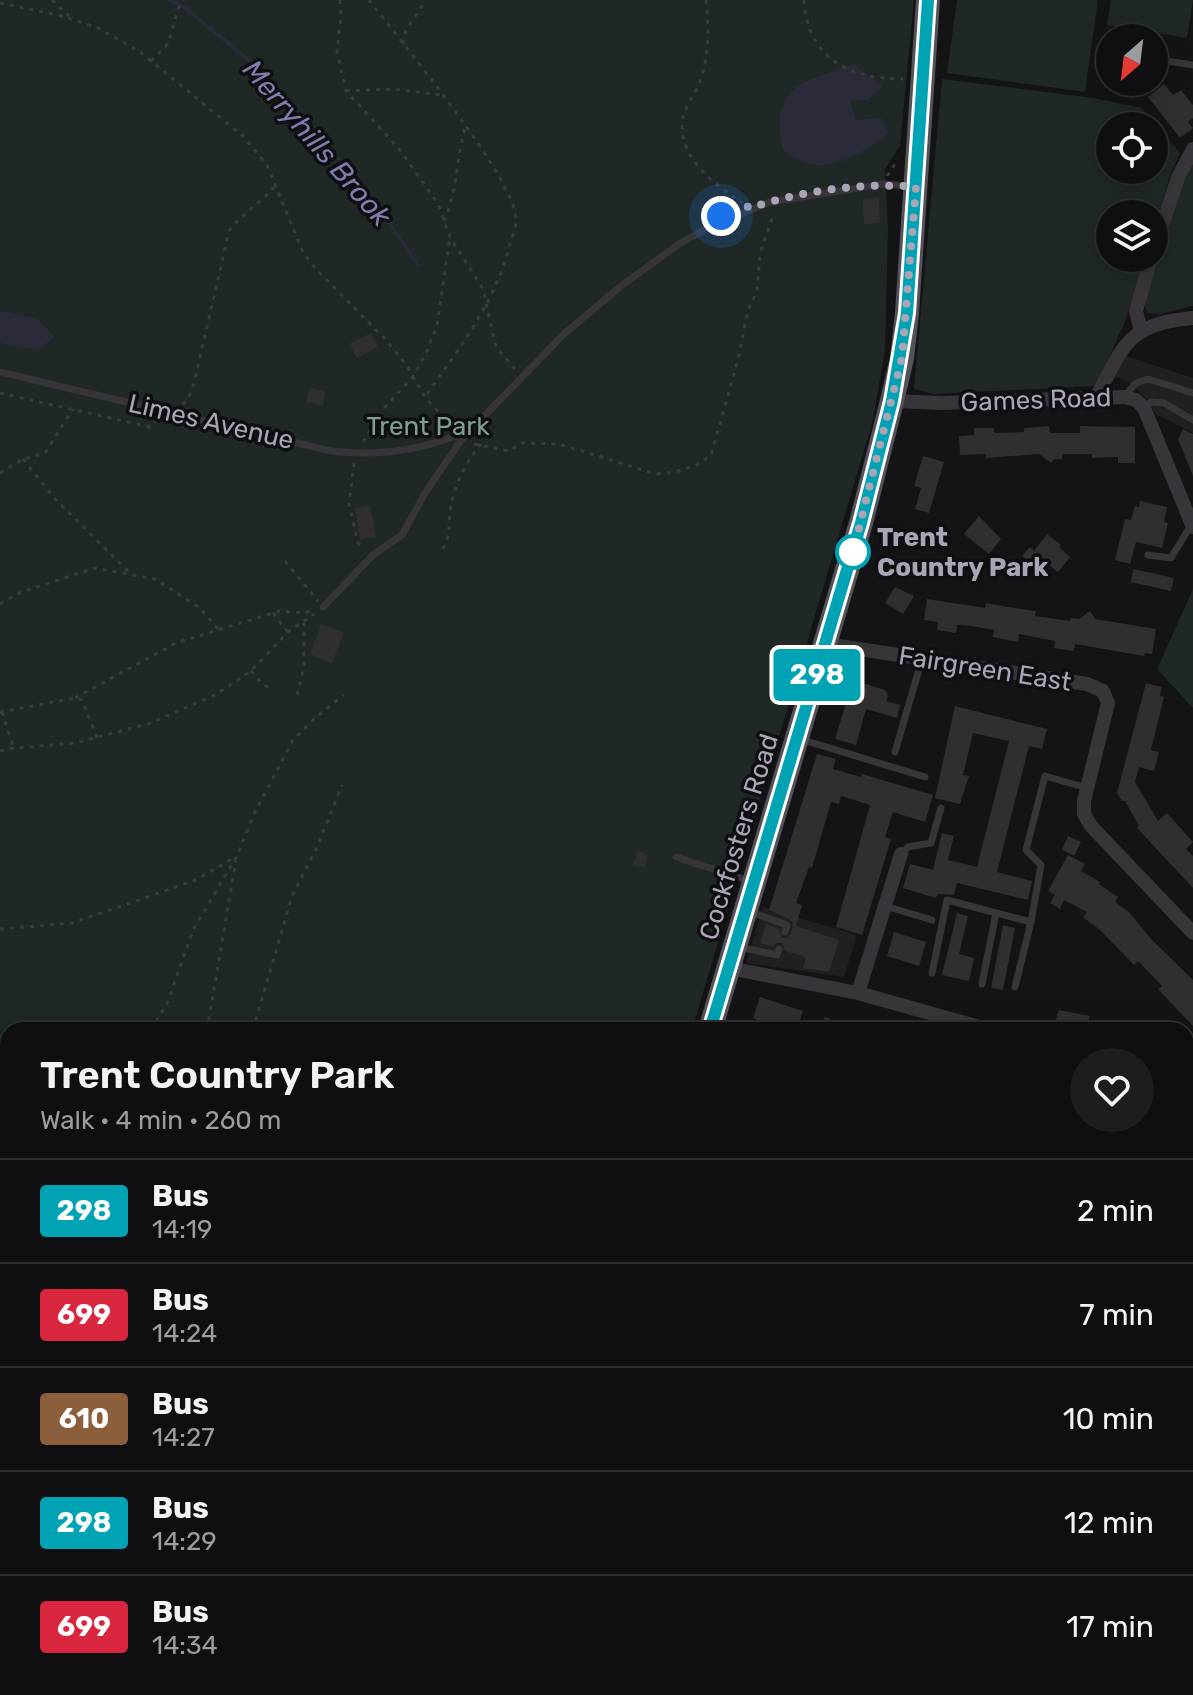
<!DOCTYPE html>
<meta charset="utf-8">
<style>
:root{--surface:#0f0e10;--page:#1d1c1e;--text:#f1f3f6;--muted:#9b9c9f;--line:#2f2e30}
body{margin:0;font-family:Rubik,sans-serif;background:var(--page);color:var(--text);height:100vh;display:flex;flex-direction:column;font-size:30px;white-space:nowrap}
*{box-sizing:border-box;margin:0}
p{font-size:26px;color:var(--muted)}
.icon{flex:none;width:44px;height:44px;fill:none;stroke:currentColor;stroke-width:2;stroke-linecap:round;stroke-linejoin:round}
.map{position:relative;flex:1;overflow:hidden}
.sheet{position:absolute;left:0px;top:1022px;width:1194px;height:674px;display:flex;flex-direction:column;background:var(--surface);border-radius:24px 24px 0 0;box-shadow:0 4px 20px #0003,0 0 0 2px var(--line)}
.sheet>*{flex:none}
.badge{padding:0 16px;border-radius:6px;font-size:28px;line-height:52px}
.needle{width:52px;rotate:208deg}
.fabs{position:absolute;left:1096px;top:24px;display:grid;gap:16px}
.fabs a{display:grid;place-items:center;width:72px;height:72px;border-radius:50%;background:var(--surface);box-shadow:0 4px 20px #0003,0 0 0 2px var(--line);font-size:40px}
.you{position:absolute;width:40px;height:40px;margin:-20px;border:6px solid #fff;border-radius:50%;background:#1a73e8;box-shadow:0 0 0 12px #1a73e833}
.map>.badge{position:absolute;translate:-50% -50%;box-shadow:0 0 0 4px #fff}
.round{display:grid;place-items:center;flex:none;width:84px;height:84px;border-radius:42px;background:var(--page)}
.head{display:flex;align-items:center;justify-content:space-between;height:136px;padding:0 40px}
h1{font-size:38px;font-weight:600;line-height:60px}
ul{padding:0;list-style:none}
li{display:flex;align-items:center;gap:24px;height:104px;padding:0 40px;border-top:2px solid var(--line)}
li div{flex:1}
li b{display:block;font-size:30px}
li em{font-style:normal}
li .badge{min-width:88px;font-weight:700;text-align:center}
.map>svg:first-child{display:block}
</style>
<div class="map">
<svg width="1193" height="1695" viewBox="0 0 1193 1695">
<rect width="100%" height="100%" fill="#141315"/>
<path fill="#211f22" d="M1126,356L1193,378V433L1156,414L1143,395L1129,383L1115,376Z
M763,907L857,935L844,977L746,963Z"/>
<path fill="#202825" fill-rule="evenodd" d="M0,0H914L900,146L885,169L888,229L885,350L873,420L692,1030H8V1230L0,1226Z
M957,0H1098L1085,92L947,73Z
M1111,0H1193L1187,38L1107,25Z
M942,79L1093,98L1142,108L1180,153L1170,176L1154,228V214H1110V258H1145L1125,322L1096,386L934,394L914,389ZM1110,126H1154V170H1110Z
M1193,160V306L1160,314L1147,313L1144,303L1183,176Z
M1193,589V708L1157,669Z
M1193,1320V1695H892L901,1688H1186V1329Z
M330,1688H481L479,1695H298Z"/>
<path fill="#2a2a38" d="M854,65L883,86L868,100L850,101L856,120L881,118L889,134C866,150 835,172 806,163C798,161 790,154 783,150C768,87 804,80 854,65Z
M0,311L36,318L55,337L38,350L0,343Z"/>
<g fill="none" stroke-linecap="round" stroke-linejoin="round">
<path stroke="#2a2a38" stroke-width="4" d="M170,0L185,8L255,65L370,194L418,265"/>
</g>
<path fill="#302e31" d="M1164,84L1173,95L1181,90L1193,105V118L1188,122L1193,128L1180,138L1148,97Z
M879,198L880,223L864,224L863,199Z
M371,333L378,347L357,358L349,344Z
M309,388L325,391L323,406L306,402Z
M1049,426L1050,433H1080V426L1135,427V463H1118V457L1092,458V454H1062V459H1055L1051,463L1039,454L986,458V454L960,455L959,436L974,435V428H994V433L1024,432V428Z
M1183,429L1193,434V476L1178,439Z
M923,456L944,462L929,513L915,509L921,488L914,486Z
M1140,501L1167,507L1164,522L1168,523L1162,548L1136,542L1130,564L1115,560L1125,519L1131,520L1135,506L1139,507Z
M370,505L376,537L360,539L355,508Z
M979,516L1001,539L989,554L964,534Z
M1047,534L1061,545L1059,547L1070,557L1058,572L1039,557L1033,565L1022,556L1030,547L1034,551Z
M1133,569L1174,578L1171,591L1131,582Z
M895,587L914,596L903,614L885,603Z
M927,599L985,608L986,603L1008,607L1036,611L1035,616L1070,621L1071,618L1079,619L1090,611L1095,619L1156,629L1152,654L1145,653L1144,656L1075,644L1074,651L1054,648L1055,641L1019,634L1018,642L993,637L994,630L972,626L957,625L956,633L937,630L938,622L924,620Z
M321,624L344,633L332,663L310,654Z
M853,680L885,690L888,695L886,701L900,705L897,718L866,709L856,745L835,739Z
M1146,683L1162,687L1160,696L1164,697L1151,750L1159,752L1154,771L1139,767L1135,782L1158,821L1167,813L1193,842L1186,849L1193,856V888L1137,828L1139,826L1125,801H1122L1117,793Z
M955,706L1047,729L1042,749L1029,746L997,872L1032,881L1028,900L957,883L954,895L937,894L936,898L903,888L910,864L933,870L942,833L954,836L948,860L977,867L1009,741L973,733L963,775L969,776L960,804L935,798Z
M817,754L836,759L833,769L861,777L862,774L933,795L925,822L893,812L885,837L891,839L862,935L836,927L870,805L841,796L839,804L831,802L812,868L809,867L796,903L802,905L796,926L839,940L829,972L803,968L806,957L785,951L782,943H777L773,947L760,943L766,924L779,929L782,938H787L791,934L793,924L791,920L769,910Z
M1068,836L1081,842L1074,856L1062,850Z
M638,851L648,855L644,868L633,865Z
M1068,855L1085,864L1081,871L1100,882L1099,884L1118,897L1115,902L1129,912L1151,939L1193,980V1026L1158,989L1162,986L1138,961L1134,965L1100,930L1083,917L1087,912L1064,900L1060,909L1050,903L1055,895L1048,891Z
M957,913L968,916L959,954L974,958L969,981L942,975Z
M1003,925L1015,928L1003,990L991,988Z
M894,932L926,942L919,966L887,956Z
M760,997L803,1011L798,1026L785,1022L780,1030H753L756,1019L753,1018Z
M1059,1010L1090,1016L1086,1030H1052Z
M825,1017L855,1030H820Z"/>
<g fill="none" stroke-linecap="round" stroke-linejoin="round">
<path stroke="#3c3a41" stroke-width="3" stroke-dasharray="4 6" stroke-linecap="butt" d="M52,0L69,16
M340,0L341,17L337,52L346,91L400,150L438,204L450,237L483,289L496,347L515,369
M369,0C398,38 518,181 516,221C516,228 512,237 510,244C494,305 460,347 425,397
M706,0C709,23 709,59 700,81C695,95 681,111 682,127C683,163 716,184 742,203
M804,0C807,58 849,79 903,79
M0,3L62,16L98,28L140,52L243,136L267,165L302,250L314,267L385,339L407,366L425,397L451,426
M403,44L406,30L426,0
M151,61L168,44L178,9L183,0
M346,91L395,89L441,95
M887,176L898,159
M444,221C456,196 457,157 465,128
M0,393L150,427L157,420
M183,404L188,400L194,383L229,231C242,213 260,204 274,187
M363,442L385,407L413,377L427,351L437,325L450,237
M474,444L508,451L523,443L559,444L656,474L675,472L697,465L711,455L738,360L748,310L757,291L760,253L774,213
M23,459L55,499L130,573
M354,463L349,504L358,543L364,547
M0,473L23,459L45,453L73,409
M443,549C451,533 448,529 450,512C453,487 465,463 481,444
M285,561L318,601
M0,604L19,593L94,568L155,579L200,608L218,629
M273,613L288,632
M251,671L261,682L273,691
M297,695L304,667V623
M75,698L176,643L279,611L304,613L315,609
M0,712L75,698L82,700L97,738
M2,712L13,746
M0,751L14,748L75,743L148,724L215,695L251,671L288,632L314,614
M0,929L72,923L196,880L235,857
M151,1030L168,1001L193,930L237,856L253,816L293,740L314,719L344,695
M207,1030L236,860
M253,1030L292,896L317,847L342,785
M0,1067L8,1068
M0,1199L8,1203
M339,1695L397,1688"/>
<path stroke="#37343a" stroke-width="7" d="M1154,59L1193,65
M0,372L331,451C372,456 416,451 455,436L462,439
M1124,397L1136,383L1148,379L1193,393
M1144,408L1151,402L1164,403L1193,420
M1148,555L1171,558L1191,525
M323,607L374,554L402,535L425,493L462,439L564,334L621,286L679,244L708,228L770,202L883,184L910,186
M800,739L925,777
M895,752L922,659
M901,854L908,847L931,843L941,808
M676,857L750,881
M885,906L932,920
M748,911L787,925L785,932
M739,947L777,955L779,949
M932,973L947,900L1031,922L1041,865L1026,850L1045,776L1087,788
M982,984L996,913
M1015,987L1031,922"/>
<path stroke="#37343a" stroke-width="14" d="M1154,249L1179,175L1193,149
M1141,331L1136,311L1151,258
M1096,398C1124,344 1128,324 1193,318
M892,401L942,403L1124,397L1136,400L1144,408L1193,527
M826,644L1087,684L1103,691L1108,703L1084,801V814L1091,826L1193,933
M729,968L858,993L990,1030
M858,993L901,854
M1189,1226L1193,1224"/>
<path stroke="#535159" stroke-width="24" d="M710,1030L861,523L892,401L902,358L907,313L928,0
M493,1695L496,1688"/>
</g>
<g fill="none" stroke-linecap="round" stroke-linejoin="round">
<defs>
<path id="line" d="M710,1030L861,523L892,401L907,313L928,0"/>
</defs>
<use href="#line" stroke="#fff" stroke-width="18"/>
<use href="#line" stroke="#00a3b4" stroke-width="12"/>
<path stroke="#a9a5b5" stroke-width="8" stroke-dasharray="0 14.4" d="M721,216L746,206L751,208C799,191 865,182 916,187L902,358L853,552"/>
</g>
<circle fill="#fff" stroke="#00a3b4" stroke-width="4" cx="853" cy="552" r="16"/>
<g text-anchor="middle" dominant-baseline="central" stroke-width="7" stroke-linejoin="round" paint-order="stroke">
<g font-size="26" fill="#a9a5b5" stroke="#0f0e10">
<text transform="translate(1036 400) rotate(-2)">Games Road</text>
<text transform="translate(211 422) rotate(13)">Limes Avenue</text>
<text transform="translate(985 669) rotate(9)">Fairgreen East</text>
<text transform="translate(739 837) rotate(-73)">Cockfosters Road</text>
</g>
<g font-size="26" fill="#7d9f92" stroke="#0f0e10">
<text x="428" y="426">Trent Park</text>
</g>
<g font-size="26" font-weight="bold" fill="#a9a5b5" stroke="#0f0e10" text-anchor="start">
<text x="877" y="537">Trent<tspan x="877" dy="30">Country Park</tspan></text>
</g>
<g font-size="28" font-style="italic" fill="#7f7daf" stroke="#0f0e10">
<text transform="translate(317 143) rotate(49)">Merryhills Brook</text>
</g>
</g>
</svg>
<div class="fabs">
<a><svg class="needle" viewBox="-14 -14 28 28"><path d="M0-13l5 13h-10z" fill="#e53935"/><path d="M0 13l5-13h-10z" fill="#9b9c9f"/></svg></a>
<a><svg class="icon" aria-label="locate" viewBox="0 0 24 24"><circle cx="12" cy="12" r="6"/><path d="M12 2v4M12 18v4M2 12h4M18 12h4"/></svg></a>
<a><svg class="icon" aria-label="layers" viewBox="0 0 24 24"><path d="M12 4l9 5-9 5-9-5zM3 14l9 5 9-5"/></svg></a>
</div>
<div class="you" style="left:721px;top:216px"></div>
<b class="badge" style="left:817px;top:675px;background:#00a3b4;color:#fff">298</b>
<section class="sheet">
<div class="head"><div><h1>Trent Country Park</h1><p>Walk · 4 min · 260 m</p></div><a class="round"><svg class="icon" aria-label="heart" viewBox="0 0 24 24"><path d="M12 20l-8-8c-3-5 5-10 8-4 3-6 11-1 8 4z"/></svg></a></div>
<ul>
<li><span class="badge" style="background:#00a3b4;color:#fff">298</span><div><b>Bus</b><p>14:19</p></div><em>2 min</em></li>
<li><span class="badge" style="background:#d7263d;color:#fff">699</span><div><b>Bus</b><p>14:24</p></div><em>7 min</em></li>
<li><span class="badge" style="background:#8b5e3c;color:#fff">610</span><div><b>Bus</b><p>14:27</p></div><em>10 min</em></li>
<li><span class="badge" style="background:#00a3b4;color:#fff">298</span><div><b>Bus</b><p>14:29</p></div><em>12 min</em></li>
<li><span class="badge" style="background:#d7263d;color:#fff">699</span><div><b>Bus</b><p>14:34</p></div><em>17 min</em></li>
</ul>
</section>
</div>
